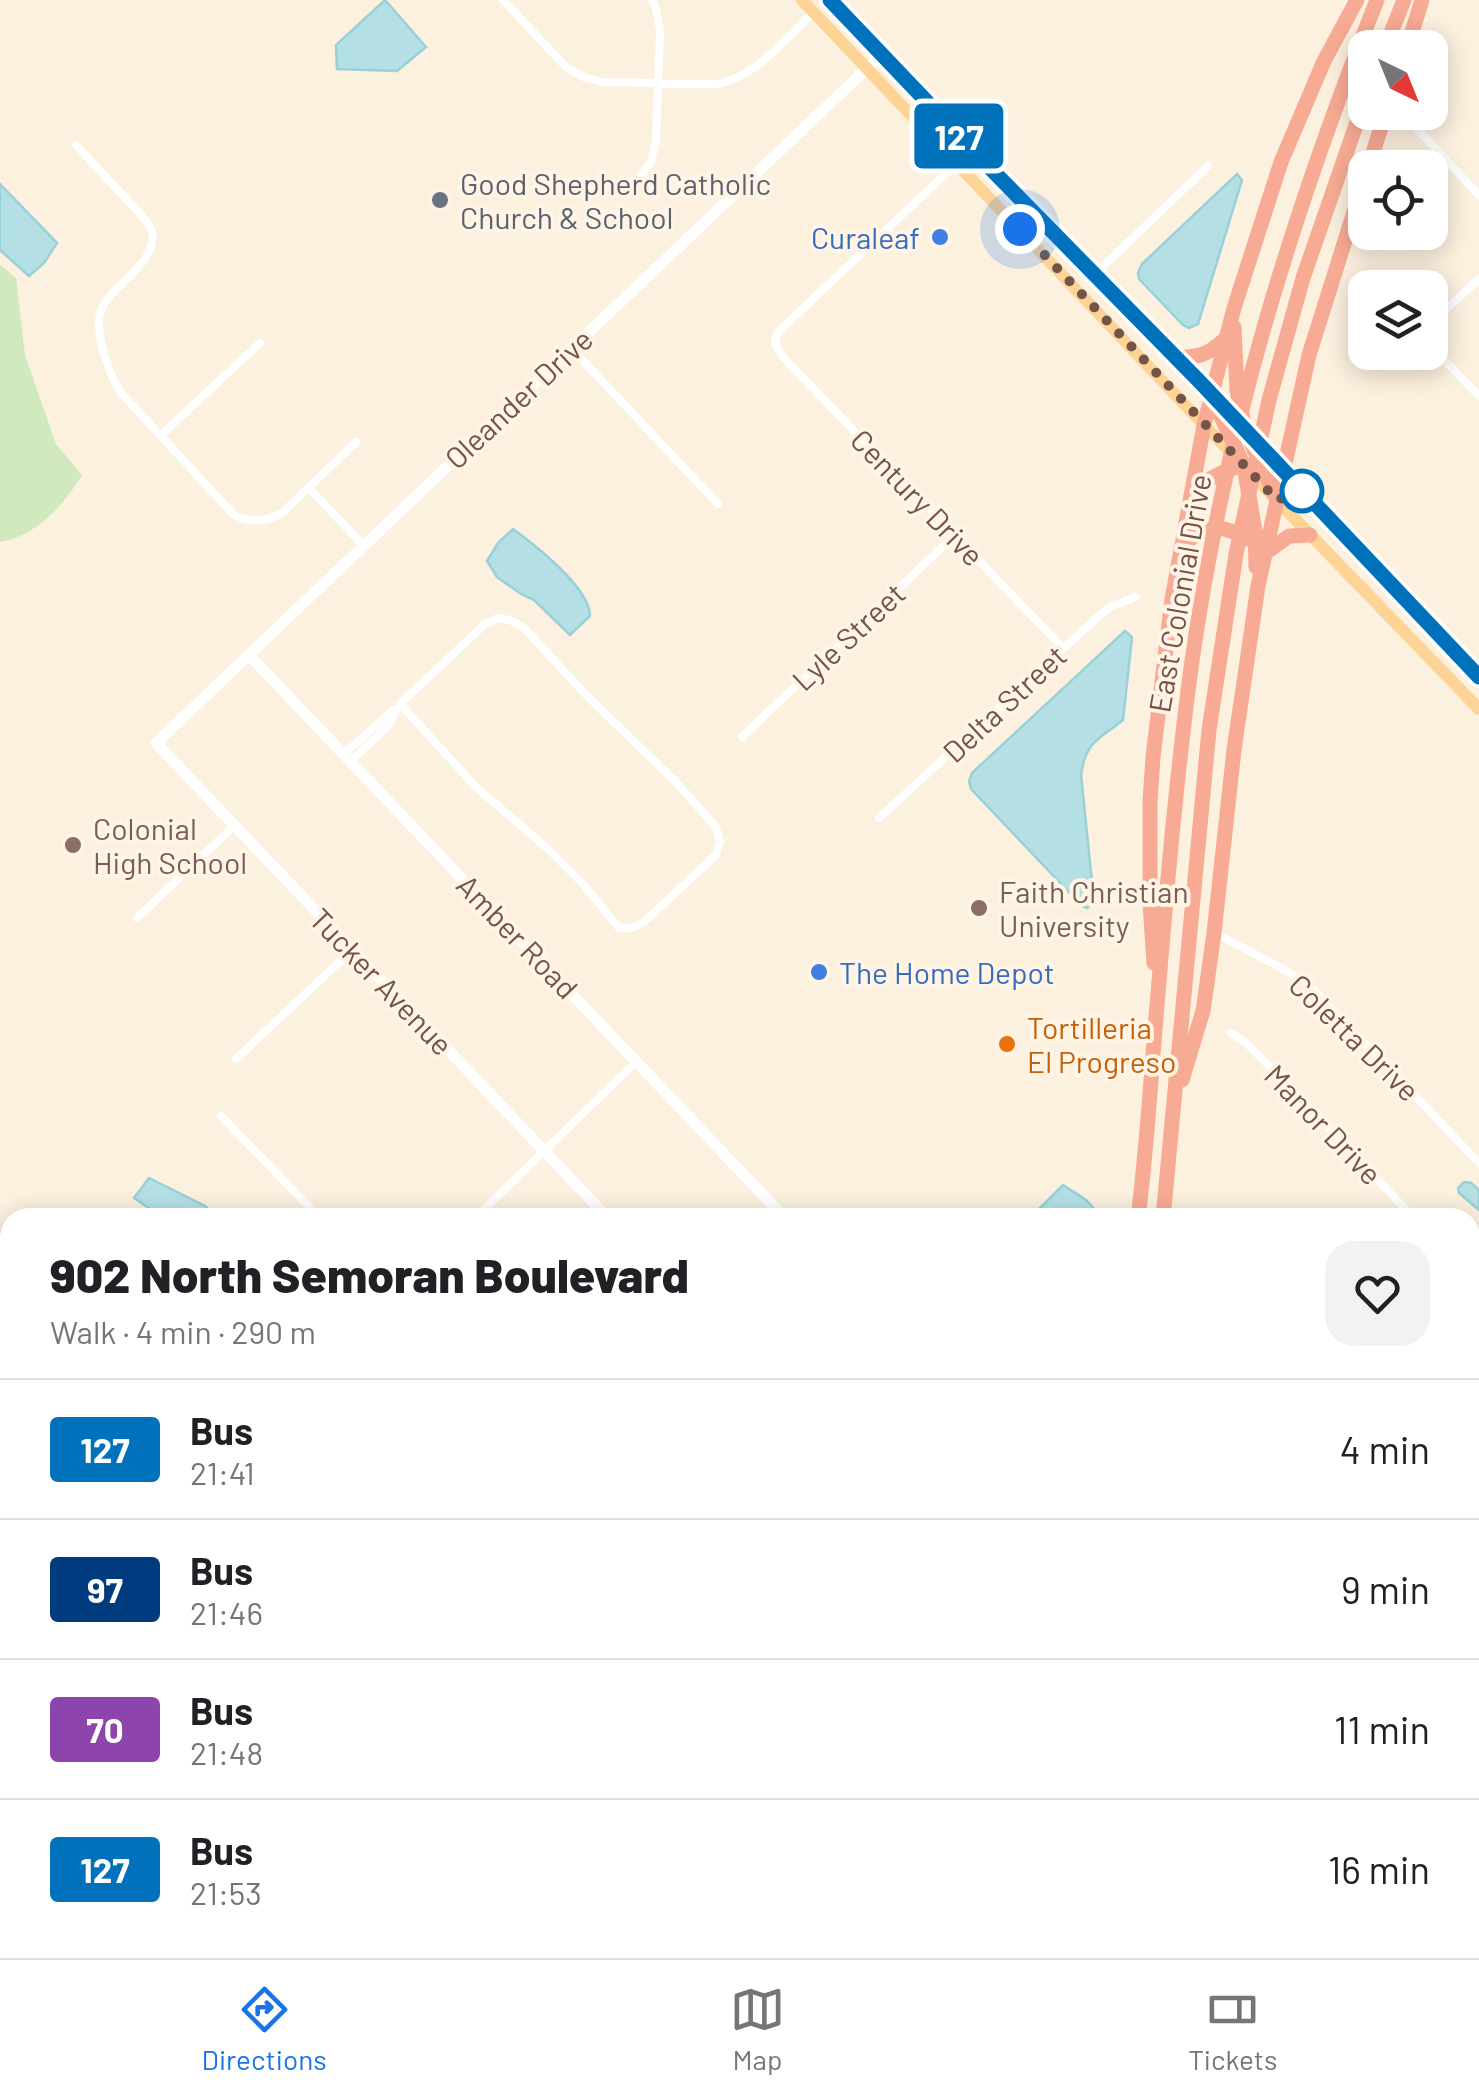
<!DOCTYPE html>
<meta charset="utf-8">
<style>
:root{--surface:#fff;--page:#f2f2f2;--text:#202124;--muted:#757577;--line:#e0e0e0;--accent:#1a73e8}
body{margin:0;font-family:Barlow,sans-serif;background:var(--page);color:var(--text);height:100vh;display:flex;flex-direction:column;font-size:38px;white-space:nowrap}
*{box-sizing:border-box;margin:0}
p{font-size:32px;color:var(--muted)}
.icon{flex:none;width:55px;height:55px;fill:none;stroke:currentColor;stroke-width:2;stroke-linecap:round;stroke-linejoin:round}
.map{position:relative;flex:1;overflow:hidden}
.drawer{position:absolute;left:0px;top:1208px;width:1480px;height:752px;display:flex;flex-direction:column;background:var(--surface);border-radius:30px 30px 0 0;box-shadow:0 5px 25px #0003}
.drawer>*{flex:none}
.badge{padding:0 20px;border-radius:8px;font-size:35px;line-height:65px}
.needle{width:65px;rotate:137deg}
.tools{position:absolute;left:1348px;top:30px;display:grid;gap:20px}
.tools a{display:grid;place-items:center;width:100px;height:100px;border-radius:20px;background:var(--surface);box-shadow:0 5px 25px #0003;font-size:50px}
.you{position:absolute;width:50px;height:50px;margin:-25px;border:8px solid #fff;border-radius:50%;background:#1a73e8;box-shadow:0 0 0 15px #1a73e833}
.map>.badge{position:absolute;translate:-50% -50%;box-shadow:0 0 0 5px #fff}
.round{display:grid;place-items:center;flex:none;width:105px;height:105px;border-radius:30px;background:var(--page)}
.summary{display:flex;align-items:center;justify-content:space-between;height:170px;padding:0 50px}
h1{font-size:48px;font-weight:800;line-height:75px}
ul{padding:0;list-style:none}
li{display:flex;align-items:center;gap:30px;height:140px;padding:0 50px;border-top:2px solid var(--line)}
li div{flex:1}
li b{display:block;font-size:38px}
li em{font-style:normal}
li .badge{min-width:110px;font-weight:700;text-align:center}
.menu{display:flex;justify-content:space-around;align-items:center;height:140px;border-top:2px solid var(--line);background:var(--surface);font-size:28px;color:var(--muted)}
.menu a{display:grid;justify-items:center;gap:5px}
.menu .active{color:var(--accent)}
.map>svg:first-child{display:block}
</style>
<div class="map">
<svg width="1479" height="1958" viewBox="0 0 1479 1958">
<rect width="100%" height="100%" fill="#fcf0df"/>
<path fill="#d1e9be" d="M0,265L16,278L25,355L56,444L82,475C65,504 35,537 0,542Z
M0,1264H10V1320L0,1315Z
M1470,1925L1479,1927V1958H1399L1394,1950H1470Z"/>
<path fill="#b4e0e5" stroke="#9ad0d7" stroke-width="2.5" d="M385,0L426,47L397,71L337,69L336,45Z
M1237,174L1242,180L1198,324L1189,328L1183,325L1139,279L1138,273L1142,264Z
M0,184L57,243L44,263L29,276L0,250Z
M513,529C535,545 590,588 590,616L570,635L534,600L521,594L497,577L487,561L498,543Z
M1125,631L1132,637L1123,720C1100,739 1086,740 1081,775L1094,902L1087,908L1082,906L971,789L969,781L972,773Z
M149,1178L205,1206L216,1217H162L134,1198Z
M1464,1182L1471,1183L1479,1190V1210L1459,1193L1458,1188Z
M1063,1185C1077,1195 1093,1200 1097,1217H1031Z"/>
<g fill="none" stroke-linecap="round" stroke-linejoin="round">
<path stroke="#fff" stroke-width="8" d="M503,0L566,67L583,77L602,82L715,84C756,78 785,39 814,12
M1401,112L1479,195
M76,145L144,218C144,219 152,230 152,231C158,264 111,285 101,310C93,331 110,377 122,394L234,515C251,523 263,522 281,514L356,442
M957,163L777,333L775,344L783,357L1063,648
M639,178L651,162L656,141L660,30L656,9L652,0
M1094,275L1208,166
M1430,324L1479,279
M1430,345L1479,396
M571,348L718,504
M161,435L260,343
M309,488L363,545
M498,618L510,620L524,628L587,696L674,780L716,827L720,841L716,855L644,922L632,928H619L583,884L547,848L477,788L400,704L485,624Z
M742,737L955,535
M344,754L393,710
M351,761L387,727L400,704
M879,818L1100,615L1112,606L1136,597
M137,918L234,826
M1214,933L1280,967L1310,986L1479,1163
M1231,1033L1246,1043L1269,1066L1414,1218
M236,1059L352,950
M221,1116L320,1218
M475,1218L637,1061
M1470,1388L1479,1397
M0,1599L10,1609
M1470,1689L1479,1698
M1470,1851L1479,1849
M338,1950L346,1958
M525,1950L533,1958
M1362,1950L1369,1958
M88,1958L97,1950
M477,1958L485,1950"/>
<path stroke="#fff" stroke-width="11" d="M249,655L785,1218
M608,1218L156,743L882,54
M1470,1257L1479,1246
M912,1958L916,1950"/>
<path stroke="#fdd396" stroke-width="12" d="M802,0L1204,425L1479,709
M830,0L1241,427
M1255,441L1479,677"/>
<path stroke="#f8ab94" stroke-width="15" d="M1385,48L1404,0
M1407,48L1422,0
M1368,168L1386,112
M1234,327L1237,390L1245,430L1277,500
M1174,356C1196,359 1208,355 1224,340
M1211,395L1244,466L1255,531L1256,567
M1193,497C1204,481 1216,474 1234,468
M1181,547C1202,527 1219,521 1246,539
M1264,554L1289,536L1310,535
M1154,963L1150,903V801L1153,757L1172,599L1204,425L1234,308L1281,162L1324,61L1357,0
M1182,1080L1203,1011L1214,933L1234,750L1258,586L1309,355L1365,177
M1138,1218C1146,1155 1150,1092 1155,1029C1165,909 1175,788 1191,668C1223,437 1291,216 1377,0
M1163,1218L1209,730L1236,554L1269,400L1303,278L1365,99
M1046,1950L1049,1958
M1030,1958L1032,1950
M1060,1958L1061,1950"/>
</g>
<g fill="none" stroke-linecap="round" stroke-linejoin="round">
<defs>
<path id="line" d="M830,0L991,169L1200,382L1479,677"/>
</defs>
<use href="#line" stroke="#fff" stroke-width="22"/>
<use href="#line" stroke="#0072bc" stroke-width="15"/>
<path stroke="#735547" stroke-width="10" stroke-dasharray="0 18" d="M1020,229L1277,500L1302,491"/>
</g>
<circle fill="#6b7280" stroke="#fff4e5" stroke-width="4" cx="440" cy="200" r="10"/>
<g fill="#3f7fe0" stroke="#fff4e5" stroke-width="4">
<circle cx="940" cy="237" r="10"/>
<circle cx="819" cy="972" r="10"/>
</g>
<circle fill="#fff" stroke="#0072bc" stroke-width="5" cx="1302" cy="491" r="20"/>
<g fill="#8d6e63" stroke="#fff4e5" stroke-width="4">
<circle cx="73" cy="845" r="10"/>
<circle cx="979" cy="908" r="10"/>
</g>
<circle fill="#e8710a" stroke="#fff4e5" stroke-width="4" cx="1007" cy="1044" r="10"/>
<g text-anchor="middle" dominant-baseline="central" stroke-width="8" stroke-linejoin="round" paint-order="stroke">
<g font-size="30" fill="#5b616d" stroke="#fff4e5" text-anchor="start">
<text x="460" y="183">Good Shepherd Catholic<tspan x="460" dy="34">Church &amp; School</tspan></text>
</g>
<g font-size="30" fill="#366cbe" stroke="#fff4e5" text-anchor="end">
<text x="920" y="237">Curaleaf</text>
<text x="839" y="972" text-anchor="start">The Home Depot</text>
</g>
<g font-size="30" fill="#735547" stroke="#fff4e5">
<text transform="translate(518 398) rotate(-43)">Oleander Drive</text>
<text transform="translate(918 497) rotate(46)">Century Drive</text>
<text transform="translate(1179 593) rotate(-80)">East Colonial Drive</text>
<text transform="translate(848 636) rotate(-43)">Lyle Street</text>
<text transform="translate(1004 703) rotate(-43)">Delta Street</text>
<text transform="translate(518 936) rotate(46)">Amber Road</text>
<text transform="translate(382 981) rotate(46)">Tucker Avenue</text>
<text transform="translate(1355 1037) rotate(44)">Coletta Drive</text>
<text transform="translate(1324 1124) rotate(46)">Manor Drive</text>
</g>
<g font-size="30" fill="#785e54" stroke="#fff4e5" text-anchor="start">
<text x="93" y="828">Colonial<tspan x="93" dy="34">High School</tspan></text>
<text x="999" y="891">Faith Christian<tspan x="999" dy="34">University</tspan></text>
</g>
<g font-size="30" fill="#c56008" stroke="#fff4e5" text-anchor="start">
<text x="1027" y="1027">Tortilleria<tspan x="1027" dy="34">El Progreso</tspan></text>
</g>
</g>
</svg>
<div class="tools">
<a><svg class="needle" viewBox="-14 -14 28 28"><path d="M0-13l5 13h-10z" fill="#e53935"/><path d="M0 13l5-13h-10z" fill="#757577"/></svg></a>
<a><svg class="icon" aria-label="locate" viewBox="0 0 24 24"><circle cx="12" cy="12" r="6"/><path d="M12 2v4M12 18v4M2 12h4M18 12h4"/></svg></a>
<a><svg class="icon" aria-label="layers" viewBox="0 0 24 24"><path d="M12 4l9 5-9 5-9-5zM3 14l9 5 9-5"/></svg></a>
</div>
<div class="you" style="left:1020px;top:229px"></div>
<b class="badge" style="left:959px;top:136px;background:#0072bc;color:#fff">127</b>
<section class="drawer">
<div class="summary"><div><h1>902 North Semoran Boulevard</h1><p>Walk · 4 min · 290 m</p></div><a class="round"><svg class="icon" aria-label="heart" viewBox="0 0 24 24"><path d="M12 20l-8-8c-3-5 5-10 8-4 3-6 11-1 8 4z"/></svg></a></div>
<ul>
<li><span class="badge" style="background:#0072bc;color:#fff">127</span><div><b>Bus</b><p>21:41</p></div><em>4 min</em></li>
<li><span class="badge" style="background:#003b80;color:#fff">97</span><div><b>Bus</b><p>21:46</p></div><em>9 min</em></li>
<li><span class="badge" style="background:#8e44ad;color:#fff">70</span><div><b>Bus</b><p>21:48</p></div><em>11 min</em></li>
<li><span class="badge" style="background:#0072bc;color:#fff">127</span><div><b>Bus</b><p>21:53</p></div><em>16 min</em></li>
</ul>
</section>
</div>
<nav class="menu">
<a class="active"><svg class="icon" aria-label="directions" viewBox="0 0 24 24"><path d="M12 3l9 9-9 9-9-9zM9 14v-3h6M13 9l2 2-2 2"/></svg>Directions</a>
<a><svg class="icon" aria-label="map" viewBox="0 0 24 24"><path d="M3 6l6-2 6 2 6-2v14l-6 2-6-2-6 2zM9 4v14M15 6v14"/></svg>Map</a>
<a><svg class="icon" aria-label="tickets" viewBox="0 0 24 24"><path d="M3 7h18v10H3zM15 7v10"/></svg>Tickets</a>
</nav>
